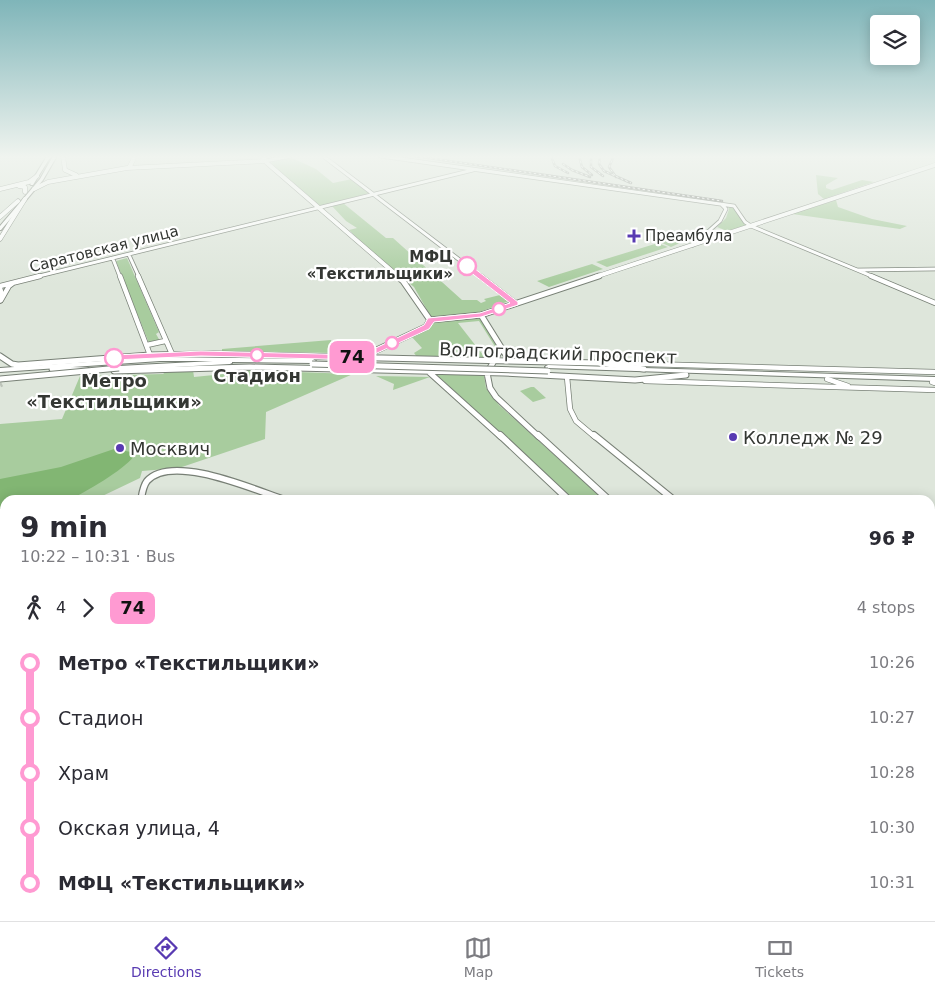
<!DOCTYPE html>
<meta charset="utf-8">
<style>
:root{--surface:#fff;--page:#f2f2f3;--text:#2b2b33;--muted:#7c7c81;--line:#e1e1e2;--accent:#583ab2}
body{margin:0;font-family:"DejaVu Sans",sans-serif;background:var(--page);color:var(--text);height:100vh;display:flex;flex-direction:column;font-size:19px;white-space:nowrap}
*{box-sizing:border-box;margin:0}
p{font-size:16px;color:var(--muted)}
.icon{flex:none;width:28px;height:28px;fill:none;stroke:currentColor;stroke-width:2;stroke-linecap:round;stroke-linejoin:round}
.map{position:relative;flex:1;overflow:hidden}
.side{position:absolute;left:0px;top:495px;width:935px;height:426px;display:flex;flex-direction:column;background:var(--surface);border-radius:15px 15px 0 0;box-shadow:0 2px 12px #0003}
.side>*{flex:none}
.badge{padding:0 10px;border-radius:8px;font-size:18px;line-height:32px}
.tools{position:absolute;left:870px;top:15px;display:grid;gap:10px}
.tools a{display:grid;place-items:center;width:50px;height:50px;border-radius:5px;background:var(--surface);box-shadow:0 2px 12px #0003;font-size:25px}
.map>.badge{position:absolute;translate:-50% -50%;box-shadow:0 0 0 2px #fff}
.legs{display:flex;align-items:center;gap:8px;height:55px;padding:0 20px;font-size:16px}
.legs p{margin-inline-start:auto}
.overview{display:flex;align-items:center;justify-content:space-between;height:85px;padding:0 20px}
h1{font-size:28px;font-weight:700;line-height:38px}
ul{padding:0 20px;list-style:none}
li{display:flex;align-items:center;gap:18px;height:55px;font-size:19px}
li i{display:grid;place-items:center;width:8px;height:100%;margin:0 6px;background:currentColor}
li i::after{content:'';width:12px;height:12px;margin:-6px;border:4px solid;border-radius:50%;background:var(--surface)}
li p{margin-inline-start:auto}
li:first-child i{background:linear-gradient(#0000 50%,currentColor 0)}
li:last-child i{background:linear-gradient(currentColor 50%,#0000 0)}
.menu{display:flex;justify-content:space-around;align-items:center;height:70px;border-top:1px solid var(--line);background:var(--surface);font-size:14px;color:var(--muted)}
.menu a{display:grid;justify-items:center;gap:2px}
.menu .active{color:var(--accent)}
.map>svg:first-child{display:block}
</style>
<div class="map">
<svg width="935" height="921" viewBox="0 0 935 921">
<rect width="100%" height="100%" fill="#dee6db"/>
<path fill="#a8cc9e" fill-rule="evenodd" d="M292,158L316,169L333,183L352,179L369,193L321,207L277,170L271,162Z
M816,175L838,178L826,185V188L832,190L862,180L874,182L824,199L818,194Z
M836,200L838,207L872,219L907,226L900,229L792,214Z
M343,203L386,238H393L462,300H477L481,303L486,301L484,299L500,295L509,301L477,313L431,317L414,287L375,255V253L372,252L349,230L357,228L346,221L332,206Z
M728,206H734L747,225L727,231L717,227L726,218L729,209Z
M708,229L686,243L682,242L671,247L660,242L693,231Z
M658,243L668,247L607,267L596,262Z
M127,258L159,332L156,334L160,341L149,343L116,261Z
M592,264L603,269L549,287L537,281Z
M480,318L499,350L494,357H417L414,353L422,348L411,336L431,327L433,322ZM479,321L494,345L495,351L493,355H483L458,323Z
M331,340L333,353L222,351V349Z
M193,370L194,377L234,373V375H241L243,370L353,374L266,412L265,439L179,468L142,471L140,478L94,500H5V537L0,538V424L62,419L80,376L163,374L167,371Z
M436,374L484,375L486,388L499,405L604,500H573Z
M376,376L430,377L393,390L394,384Z
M531,387H534L546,398L533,402L520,391Z"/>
<path fill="#82b673" d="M114,449L131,452L133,457C125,469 84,493 69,500H5V518L0,519V479L61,467Z"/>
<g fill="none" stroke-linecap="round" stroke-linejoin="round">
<path stroke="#bcc3b9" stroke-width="5" stroke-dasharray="5 2.5" stroke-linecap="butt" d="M0,385L2,384"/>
<defs>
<path id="tertiary-far3" d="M323,156L482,277
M380,156L734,206L745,222L751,226L874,277
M265,161L291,156
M693,245L720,221L726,209L721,204
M129,255L139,277
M113,259L120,277
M858,270L935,269
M35,277L473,170"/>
<path id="tertiary-far2" d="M120,276L150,355
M138,276L172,354
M480,276L515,303
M871,276L935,303
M0,286L40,276
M1,300L9,286L13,283
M147,345L165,341
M611,363L935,372
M567,377L570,409L576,421L595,437
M827,379L848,386
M645,381L935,390
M932,382L935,383"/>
<path id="tertiary-far1" d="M594,435L674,500
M141,500C142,494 143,486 147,481C172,453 255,490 285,500
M0,544L5,543"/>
<path id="tertiary" d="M930,713L935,717
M930,862L935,860
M760,921L774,916"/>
<path id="secondary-far3" d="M63,156L65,170L76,175
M262,156L267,163L399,277
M129,168L135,156
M19,186L25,187V192
M0,189L29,182L37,176
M34,189L48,182L127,168L265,161
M0,217L18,201
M0,239L25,199
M595,277L935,165"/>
<path id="secondary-far2" d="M397,276L403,281L430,320
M481,315L509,360
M430,320L481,315L599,276
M501,349L487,373L490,388L496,397L539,437
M0,356L12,364L18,365L150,355L213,354L598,363L644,369
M52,369L87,370
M358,369L357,363L362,357L426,327L430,320
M114,371L250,367L504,373L635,380L686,375
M430,373L501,437"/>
<path id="secondary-far1" d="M500,435L569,500
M538,435L609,500
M930,599L935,597"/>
<path id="secondary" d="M930,790L935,794
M930,841L935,846
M0,866L5,864"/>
<path id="primary" d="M47,156H51L33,185H31L30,184Z
M53,156H57L43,180L1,230H0V226L40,179Z
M0,286L2,287L4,294L2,302L0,303Z
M160,357L313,359L316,361L313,363L232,362V363L230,364L119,370L116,368L119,366L213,361H160L0,372V368Z
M548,365L935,377V381L546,368L545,367L546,366Z"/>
</defs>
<use href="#tertiary-far3" stroke="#788076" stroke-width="4.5"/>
<use href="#tertiary-far2" stroke="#788076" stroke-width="6"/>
<use href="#tertiary-far1" stroke="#788076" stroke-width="8"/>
<use href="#tertiary" stroke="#788076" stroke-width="9"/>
<use href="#secondary-far3" stroke="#788076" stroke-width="5"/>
<use href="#secondary-far2" stroke="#788076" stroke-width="7"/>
<use href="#secondary-far1" stroke="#788076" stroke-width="8"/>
<use href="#secondary" stroke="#788076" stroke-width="10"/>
<use href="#primary" stroke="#788076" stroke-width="2"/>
<use href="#tertiary-far3" stroke="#fff" stroke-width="3"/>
<use href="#tertiary-far2" stroke="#fff" stroke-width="4.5"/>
<use href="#tertiary-far1" stroke="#fff" stroke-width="5.5"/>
<use href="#tertiary" stroke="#fff" stroke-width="8"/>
<use href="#secondary-far3" stroke="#fff" stroke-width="4"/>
<use href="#secondary-far2" stroke="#fff" stroke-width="5"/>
<use href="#secondary-far1" stroke="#fff" stroke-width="6"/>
<use href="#secondary" stroke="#fff" stroke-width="8"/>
<use href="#primary" fill="#fff" fill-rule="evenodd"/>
<defs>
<path id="rail" d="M415,156L722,201
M551,156L555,166L568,173
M579,156L582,167L592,175
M591,156V167L603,176
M600,156L599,164L604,171L631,183
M614,156L609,167L616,177
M563,164L572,170L590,177"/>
</defs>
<use href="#rail" stroke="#797e77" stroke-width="2.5"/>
<use href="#rail" stroke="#fff" stroke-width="1" stroke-dasharray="2.5" stroke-linecap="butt"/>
<defs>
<path id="primary-bridge" d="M312,364L548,371
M0,379L119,368"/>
</defs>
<use href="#primary-bridge" stroke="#788076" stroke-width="7" stroke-linecap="butt"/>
<use href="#primary-bridge" stroke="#fff" stroke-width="5"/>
</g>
<linearGradient id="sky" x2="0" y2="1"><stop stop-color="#7fb5b9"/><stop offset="0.55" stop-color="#f0f4ef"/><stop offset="1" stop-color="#f0f4ef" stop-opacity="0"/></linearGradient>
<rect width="935" height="285" fill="url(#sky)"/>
<path fill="#ff9ad2" stroke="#fff" d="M465,265H470L518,302V305L481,317L434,322L429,329L362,360L201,356L114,360L110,358L114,355L201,351L361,355L424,325L428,318L480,313L510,303L465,268Z"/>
<g fill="#583ab2" stroke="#fff" stroke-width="2">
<path d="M631.5 228.5h5v5h5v5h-5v5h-5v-5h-5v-5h5z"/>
<circle cx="733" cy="437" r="5"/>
<circle cx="120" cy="448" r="5"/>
</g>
<g fill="#fff" stroke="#ff9ad2" stroke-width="2.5">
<circle cx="467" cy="266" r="9"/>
<circle cx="499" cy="309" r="6"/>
<circle cx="392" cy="343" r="6"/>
<circle cx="257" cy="355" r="6"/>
<circle cx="114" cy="358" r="9"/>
</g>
<g text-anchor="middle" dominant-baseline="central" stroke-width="4.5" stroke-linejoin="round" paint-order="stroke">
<g font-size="15" fill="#343733" stroke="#fff" text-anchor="start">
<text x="645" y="236">Преамбула</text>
</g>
<g font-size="15" fill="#343733" stroke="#fff">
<text transform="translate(104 249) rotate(-14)">Саратовская улица</text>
</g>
<g font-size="15" font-weight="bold" fill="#343733" stroke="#fff" text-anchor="end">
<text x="453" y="257">МФЦ<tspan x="453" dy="17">«Текстильщики»</tspan></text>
</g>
<g font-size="18" fill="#343733" stroke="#fff">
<text transform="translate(558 353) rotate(2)">Волгоградский проспект</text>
</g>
<g font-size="18" font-weight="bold" fill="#343733" stroke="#fff">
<text x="257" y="375">Стадион</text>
<text x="114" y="380">Метро<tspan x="114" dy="21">«Текстильщики»</tspan></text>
</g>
<g font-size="18" fill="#343733" stroke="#fff" text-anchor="start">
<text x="743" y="437">Колледж № 29</text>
<text x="130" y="448">Москвич</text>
</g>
</g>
</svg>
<div class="tools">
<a><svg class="icon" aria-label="layers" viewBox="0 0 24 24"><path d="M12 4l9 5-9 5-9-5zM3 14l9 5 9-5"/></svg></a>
</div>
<b class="badge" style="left:352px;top:357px;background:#ff9ad2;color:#111">74</b>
<section class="side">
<div class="overview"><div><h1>9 min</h1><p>10:22 – 10:31 · Bus</p></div><b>96 ₽</b></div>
<div class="legs"><svg class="icon" aria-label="walk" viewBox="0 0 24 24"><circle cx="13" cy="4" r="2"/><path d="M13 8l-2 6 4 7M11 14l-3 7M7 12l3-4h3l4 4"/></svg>4<svg class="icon" aria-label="forward" viewBox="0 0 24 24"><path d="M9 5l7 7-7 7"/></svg><b class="badge" style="background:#ff9ad2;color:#111">74</b><p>4 stops</p></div>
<ul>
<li><i style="color:#ff9ad2"></i><b>Метро «Текстильщики»</b><p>10:26</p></li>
<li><i style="color:#ff9ad2"></i><span>Стадион</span><p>10:27</p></li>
<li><i style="color:#ff9ad2"></i><span>Храм</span><p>10:28</p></li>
<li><i style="color:#ff9ad2"></i><span>Окская улица, 4</span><p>10:30</p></li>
<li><i style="color:#ff9ad2"></i><b>МФЦ «Текстильщики»</b><p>10:31</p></li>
</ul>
</section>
</div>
<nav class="menu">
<a class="active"><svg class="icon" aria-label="directions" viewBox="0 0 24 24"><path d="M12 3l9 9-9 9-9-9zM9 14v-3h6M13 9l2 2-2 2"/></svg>Directions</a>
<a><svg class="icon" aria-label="map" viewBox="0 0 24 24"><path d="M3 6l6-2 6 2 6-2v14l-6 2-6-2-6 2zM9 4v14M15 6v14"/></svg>Map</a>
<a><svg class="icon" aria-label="tickets" viewBox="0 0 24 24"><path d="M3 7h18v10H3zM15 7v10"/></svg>Tickets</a>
</nav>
